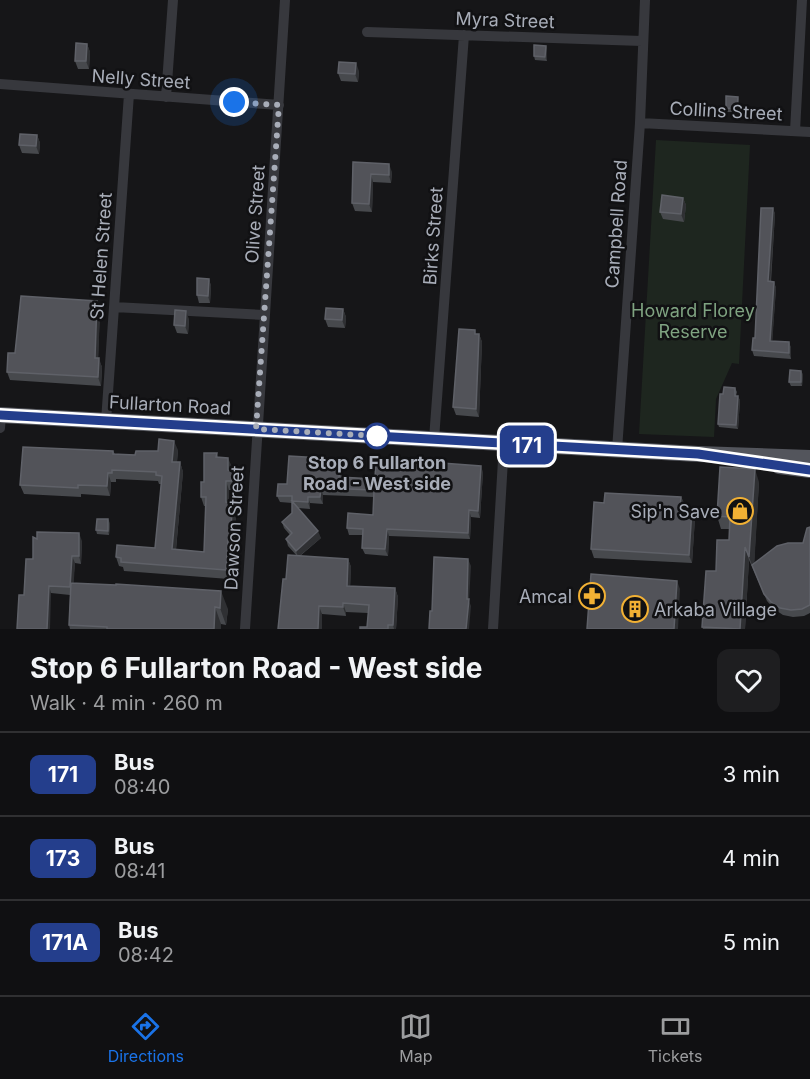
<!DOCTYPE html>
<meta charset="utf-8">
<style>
:root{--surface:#101012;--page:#1e1e20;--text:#f1f3f6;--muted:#9c9d9f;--line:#303032;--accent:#1a73e8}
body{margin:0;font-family:Inter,sans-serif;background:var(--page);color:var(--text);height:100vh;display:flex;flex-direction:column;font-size:22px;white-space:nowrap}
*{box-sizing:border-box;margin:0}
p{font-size:20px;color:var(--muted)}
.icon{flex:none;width:33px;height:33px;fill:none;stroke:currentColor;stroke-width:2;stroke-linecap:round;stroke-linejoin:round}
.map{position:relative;height:629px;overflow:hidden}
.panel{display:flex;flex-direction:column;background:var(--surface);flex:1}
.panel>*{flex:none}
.badge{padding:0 12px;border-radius:9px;font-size:21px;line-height:39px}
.you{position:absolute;width:30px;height:30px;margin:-15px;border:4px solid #fff;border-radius:50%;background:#1a73e8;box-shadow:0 0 0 9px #1a73e833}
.map>.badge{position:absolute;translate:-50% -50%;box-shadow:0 0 0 3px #fff}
.round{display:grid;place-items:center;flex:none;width:63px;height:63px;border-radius:12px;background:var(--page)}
.headline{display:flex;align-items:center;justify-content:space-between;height:102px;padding:0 30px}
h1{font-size:28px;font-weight:700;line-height:45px}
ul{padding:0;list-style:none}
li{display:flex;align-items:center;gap:18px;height:84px;padding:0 30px;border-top:2px solid var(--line)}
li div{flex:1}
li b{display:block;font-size:22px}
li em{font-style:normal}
li .badge{min-width:66px;font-weight:700;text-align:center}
.tabs{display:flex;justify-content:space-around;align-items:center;height:84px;border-top:2px solid var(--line);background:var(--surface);font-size:16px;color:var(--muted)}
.tabs a{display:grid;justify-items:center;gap:3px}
.tabs .active{color:var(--accent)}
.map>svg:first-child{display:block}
</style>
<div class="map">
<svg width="810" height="629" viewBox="0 0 810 629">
<rect width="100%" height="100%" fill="#161618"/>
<path fill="#1e261f" d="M656,140L750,145L739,364L732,363L716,399L714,437L639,434Z"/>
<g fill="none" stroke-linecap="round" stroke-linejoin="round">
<path stroke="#37383d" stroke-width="10" d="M367,32L642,41
M0,84L279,105
M166,97L173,0
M640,123L810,132
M795,131L802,0
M114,307L264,315
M106,421L129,94
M0,428L1,415
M434,439L464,35
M617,450L640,123L645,0
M245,629L285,0
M493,629L504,443"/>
<path stroke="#53555c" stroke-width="16" d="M0,415L698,454L810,458
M779,466L810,470"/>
</g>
<path fill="#47494d" d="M87,44L90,52L89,69H78L75,61Z
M546,46L547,49V61L535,60L534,56Z
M359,71L358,82L341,81L338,73Z
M738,97L739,101V112H727L726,108Z
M37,135L40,143L39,154L22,153L19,145Z
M353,162L392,172L391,183L373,182L372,212L355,211L352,203Z
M683,198L686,205L684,222L663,219L660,212Z
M773,208L775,214L771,282H774L776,288L772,341L789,342L791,348V359L754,356L752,350L755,338Z
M209,279L211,286L210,303H199L197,295Z
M97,301L100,310L98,358L102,367L101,386L10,380L7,372L15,353Z
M343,309L346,317L345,328L328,327L325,319Z
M189,319L188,334L177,333L174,325Z
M477,334H479L482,342L479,417L456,415L453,407Z
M803,374L802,386H791L789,382Z
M735,388L737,392L736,396L740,400L738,429L719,427L718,424L723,394Z
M178,450L177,462H180L183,472L176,550L204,552L206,506H204L201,497L204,482L217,453L218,457L232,467V470L236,480V490H229V503H232L236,512L234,549H231L229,579L124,571L123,567L119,566L116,557L155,548L161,484H159L158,481L116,479V482H111L110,496L81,494V497L24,494L20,485L113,451L115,454L135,455L158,451Z
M322,458L324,464V468L340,469L342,477L375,479L483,472L480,518L471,517L470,539L389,536L388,556L365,554L362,548L363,535H349L347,528L373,515L374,497L323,495V504L310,503V509L298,508L321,538L300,556L348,559L351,567L350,586L395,588L398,597L396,629H360L367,627L368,613L346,612V616L322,614L286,579L297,556L288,546L286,539L290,535L284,528L282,522L292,513V503L280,502L277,496L287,484Z
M759,482L754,564L803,543L810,527V613L804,616L793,617L783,615L774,609L767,601L749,560L745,629H703L702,627L716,571L729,540V529H721L717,516Z
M681,497L685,505L684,508L695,518L692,563L594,558L591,549L604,503Z
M110,523L109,535L97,534L96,530Z
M37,539L82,541L81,564L75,563L73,583L228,609L226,625L221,624V629H70L69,625L70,595L51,593L24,595Z"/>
<path fill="#2f3033" d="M87,44L90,52L89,69L86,61Z
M546,46L547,49V61L545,57Z
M356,63L359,71L358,82L355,74Z
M738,97L739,101V112L737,109Z
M37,135L40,143L39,154L36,146Z
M389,164L392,172L391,183L389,175Z
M371,174L373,182L372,212L369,204Z
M683,198L686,205L684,222L681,214Z
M773,208L775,214L770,287L768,281Z
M209,279L211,286L210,303L208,296Z
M774,282L776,288L772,347L770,341Z
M97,301L100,310L98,366L95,358Z
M343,309L346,317L345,328L342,320Z
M186,311L189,319L188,334L185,326Z
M479,334L482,342L479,417L476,409Z
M789,342L791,348V359L789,353Z
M99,358L102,367L101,386L98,377Z
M801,371L803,374L802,386L801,382Z
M738,396L740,400L738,429L736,425Z
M174,441L178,450L176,471L172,462Z
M228,458L232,467L231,479L228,470Z
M322,458L324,464V474L322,468Z
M180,462L183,472L175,559L172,549Z
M481,466L483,472L480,518L478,511Z
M755,469L759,482L754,570L749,557Z
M233,471L236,480V490L232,481Z
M108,473L111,482L110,496L107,486Z
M226,481L229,490V512L226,502Z
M321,488L323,495V504L320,497Z
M308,497L310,503V509L308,502Z
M681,497L685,505L683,517L680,508Z
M232,503L236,512L234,549L231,540Z
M692,509L695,518L692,563L689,555Z
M469,510L471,517L470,539L468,533Z
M108,519L110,523L109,535L108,531Z
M387,529L389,536L388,556L385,549Z
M318,531L321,538L298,557L296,551Z
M79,533L82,541L81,564L79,556Z
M228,540L231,549L229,579L226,570Z
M745,547L749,560L745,629H740Z
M72,556L75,563L73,595L70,587Z
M348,559L351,567L350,595L347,586Z
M468,559L471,566L469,601L471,606L469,629H466Z
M677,581L680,589L678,629H674Z
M49,586L51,593L50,629H47Z
M395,588L398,597L396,629H394L393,625Z
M221,591L228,609L226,625L220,608Z
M343,603L346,612V616L343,607Z
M319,606L322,614V629H318Z
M215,607L221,624V629H214Z"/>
<path fill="#525359" stroke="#5f6168" stroke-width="1.5" d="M76,43L87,44L86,61H75Z
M534,45L546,46L545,57L534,56Z
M339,62L356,63L355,74L338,73Z
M726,96L738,97L737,109L726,108Z
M20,134L37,135L36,146L19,145Z
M353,162L389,164V175L371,174L369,204L352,203Z
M662,195L683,198L681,214L660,212Z
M761,208H773L768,281L774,282L770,341L789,342V353L752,350L753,338H755Z
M197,278L209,279L208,296L197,295Z
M21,296L97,301L95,358H99L98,377L7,372L8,353H15Z
M326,308L343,309L342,320L325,319Z
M175,310L186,311L185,326L174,325Z
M459,329L475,330V334H479L476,409L453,407Z
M790,370L801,371V382H789Z
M724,387L735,388V396H738L736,425L718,424L720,394H723Z
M159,439L174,441L172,462H180L172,549L204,552L206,497H201V482H204V453H217L216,457L228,458V470L233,471L232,481H226V502L232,503L231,540H228L226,570L121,562V558L116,557L117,545L155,548L162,476L156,475V472L112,470V473H108L107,486L78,485V488L20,485L23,447L113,451V454L135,455L136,451H158Z
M289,456L322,458V468L340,469L339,477L375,479L376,458L481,466L478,511L469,510L468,533L387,529L385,549L362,548L363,529L347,528L348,513L373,515L374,490L321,488L320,497H308V502L292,501L318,531L296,551L286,539L292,533L282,522L292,513V496H277L278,484H287Z
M720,467L755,469L749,557L745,547L740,629L702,627L706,571H716L717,540H729L730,517L717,516Z
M605,493L681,497L680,508L692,509L689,555L591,549L594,502L604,503Z
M97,519H108V531L96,530Z
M810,527V605L802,609L791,610L780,608L771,602L764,594L752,565L777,546L788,543H803L807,528Z
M37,532L79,533V556H72L70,587L49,586L47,629H17L19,595H24L26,559H33V537L37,539Z
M288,555L348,559L347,586L395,588L393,625H388V629H360V627H367L369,605L343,603V607L319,606L318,629H278L283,579H286Z
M434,557L468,559L467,599H469L466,629H429L430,611H432Z
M591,574L677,581L674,629H587Z
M71,583L116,585V584L221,591L220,608L215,607L214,629H107V627L69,625Z"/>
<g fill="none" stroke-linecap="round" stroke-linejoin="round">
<defs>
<path id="line" d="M0,415L698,454L810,470"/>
</defs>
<use href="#line" stroke="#fff" stroke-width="14"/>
<use href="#line" stroke="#243e8c" stroke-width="9"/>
<path stroke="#a8adb8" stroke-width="6" stroke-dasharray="0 10.8" d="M234,102L279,105L256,429L377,436"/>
</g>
<defs>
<symbol id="shop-ring" viewBox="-11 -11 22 22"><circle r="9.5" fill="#111113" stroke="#f2b134" stroke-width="1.5"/><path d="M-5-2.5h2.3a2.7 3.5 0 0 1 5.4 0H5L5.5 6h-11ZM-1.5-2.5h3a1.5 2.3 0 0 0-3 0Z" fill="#f2b134"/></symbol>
<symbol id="pharmacy-ring" viewBox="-11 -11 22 22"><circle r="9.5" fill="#111113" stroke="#f2b134" stroke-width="1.5"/><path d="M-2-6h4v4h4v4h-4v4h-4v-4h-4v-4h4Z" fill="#f2b134"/></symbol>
<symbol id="building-ring" viewBox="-11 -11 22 22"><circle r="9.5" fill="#111113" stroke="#f2b134" stroke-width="1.5"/><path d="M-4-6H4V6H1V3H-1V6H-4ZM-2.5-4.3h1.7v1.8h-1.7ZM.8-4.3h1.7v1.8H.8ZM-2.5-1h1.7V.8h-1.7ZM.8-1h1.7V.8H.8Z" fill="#f2b134"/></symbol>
</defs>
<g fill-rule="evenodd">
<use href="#shop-ring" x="725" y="496" width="30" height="30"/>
<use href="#pharmacy-ring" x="577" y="581" width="30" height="30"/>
<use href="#building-ring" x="620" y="594" width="30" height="30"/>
</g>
<circle fill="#fff" stroke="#243e8c" stroke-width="3" cx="377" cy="436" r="12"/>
<g text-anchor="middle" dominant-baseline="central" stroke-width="5" stroke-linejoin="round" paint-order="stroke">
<g font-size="18" fill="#a8adb8" stroke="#111113">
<text transform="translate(505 20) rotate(2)">Myra Street</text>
<text transform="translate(141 79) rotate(4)">Nelly Street</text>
<text transform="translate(726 111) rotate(3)">Collins Street</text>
<text transform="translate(255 214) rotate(-86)">Olive Street</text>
<text transform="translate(616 224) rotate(-86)">Campbell Road</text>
<text transform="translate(433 236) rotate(-86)">Birks Street</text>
<text transform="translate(101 256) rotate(-86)">St Helen Street</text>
<text transform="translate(170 405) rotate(3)">Fullarton Road</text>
<text transform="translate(234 528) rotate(-87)">Dawson Street</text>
</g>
<g font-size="18" fill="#7fa381" stroke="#111113">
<text x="693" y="310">Howard Florey<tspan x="693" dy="21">Reserve</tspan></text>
</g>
<g font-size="18" font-weight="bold" fill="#a8adb8" stroke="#111113">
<text x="377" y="462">Stop 6 Fullarton<tspan x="377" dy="21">Road - West side</tspan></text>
</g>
<g font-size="18" fill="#a8adb8" stroke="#111113" text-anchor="end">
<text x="720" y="511">Sip'n Save</text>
<text x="572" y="596">Amcal</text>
<text x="654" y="609" text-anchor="start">Arkaba Village</text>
</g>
</g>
</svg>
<div class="you" style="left:234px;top:102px"></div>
<b class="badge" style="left:527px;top:445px;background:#243e8c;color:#fff">171</b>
</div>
<section class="panel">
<div class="headline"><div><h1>Stop 6 Fullarton Road - West side</h1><p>Walk · 4 min · 260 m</p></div><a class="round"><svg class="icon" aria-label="heart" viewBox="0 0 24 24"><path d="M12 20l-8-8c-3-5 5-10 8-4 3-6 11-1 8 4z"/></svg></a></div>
<ul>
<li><span class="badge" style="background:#243e8c;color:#fff">171</span><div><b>Bus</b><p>08:40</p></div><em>3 min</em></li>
<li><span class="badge" style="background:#243e8c;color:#fff">173</span><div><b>Bus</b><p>08:41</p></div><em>4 min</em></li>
<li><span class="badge" style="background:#243e8c;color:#fff">171A</span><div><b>Bus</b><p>08:42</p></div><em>5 min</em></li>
</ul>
</section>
<nav class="tabs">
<a class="active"><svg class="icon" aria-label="directions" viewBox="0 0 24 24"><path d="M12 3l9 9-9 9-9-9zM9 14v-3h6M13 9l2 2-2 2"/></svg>Directions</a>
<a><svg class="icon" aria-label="map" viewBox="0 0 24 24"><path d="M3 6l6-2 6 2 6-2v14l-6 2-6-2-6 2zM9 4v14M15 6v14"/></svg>Map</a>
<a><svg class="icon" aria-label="tickets" viewBox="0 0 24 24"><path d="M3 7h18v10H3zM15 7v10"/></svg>Tickets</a>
</nav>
